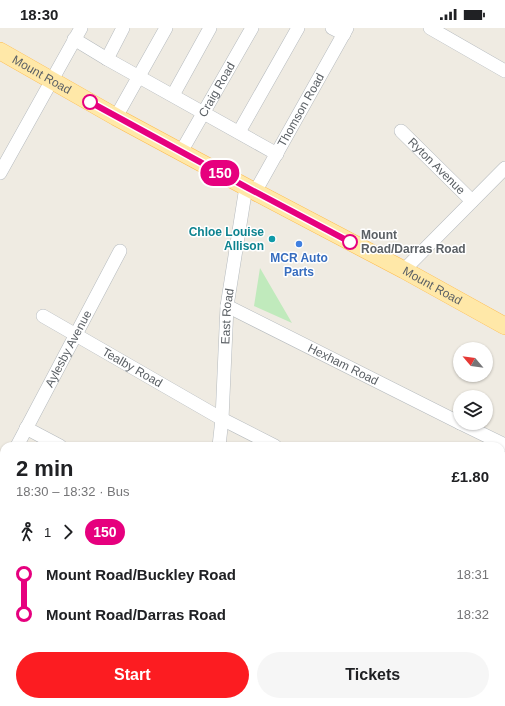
<!DOCTYPE html>
<meta charset="utf-8">
<style>
:root{--surface:#fff;--page:#f6f6f6;--text:#202124;--muted:#757577;--accent:#fc1c21}
body{margin:0;font-family:Arial,sans-serif;background:var(--page);color:var(--text);height:100vh;display:flex;flex-direction:column;font-size:15px;white-space:nowrap}
*{box-sizing:border-box;margin:0}
p{font-size:13px;color:var(--muted)}
.icon{flex:none;width:22px;height:22px;fill:none;stroke:currentColor;stroke-width:2;stroke-linecap:round;stroke-linejoin:round}
.map{position:relative;flex:1;overflow:hidden}
.sheet{position:absolute;left:0px;top:414px;width:505px;height:264px;display:flex;flex-direction:column;background:var(--surface);border-radius:12px 12px 0 0;box-shadow:0 1px 3px #0004}
.sheet>*{flex:none}
.badge{padding:0 8px;border-radius:13px;font-size:14px;line-height:26px}
.needle{width:26px;rotate:299deg}
.tools{position:absolute;left:453px;top:314px;display:grid;gap:8px}
.tools a{display:grid;place-items:center;width:40px;height:40px;border-radius:50%;background:var(--surface);box-shadow:0 1px 3px #0004;font-size:20px}
.map>.badge{position:absolute;translate:-50% -50%;box-shadow:0 0 0 2px #fff}
.legs{display:flex;align-items:center;gap:6px;height:44px;padding:0 16px;font-size:13px}
.legs p{margin-inline-start:auto}
.overview{display:flex;align-items:center;justify-content:space-between;height:68px;padding:0 16px}
h1{font-size:22px;font-weight:700;line-height:30px}
.cta{display:flex;gap:8px;margin-top:auto;padding:8px 16px}
.cta a{flex:1;height:46px;border-radius:24px;background:var(--accent);color:#fff;font-size:16px;font-weight:700;line-height:46px;text-align:center}
.cta a+a{background:var(--page);color:var(--text)}
ul{padding:0 16px;list-style:none}
li{display:flex;align-items:center;gap:14px;height:40px;font-size:15px}
li i{display:grid;place-items:center;width:6px;height:100%;margin:0 5px;background:currentColor}
li i::after{content:'';width:10px;height:10px;margin:-5px;border:3px solid;border-radius:50%;background:var(--surface)}
li p{margin-inline-start:auto}
li:first-child i{background:linear-gradient(#0000 50%,currentColor 0)}
li:last-child i{background:linear-gradient(currentColor 50%,#0000 0)}
.status{display:flex;justify-content:space-between;align-items:center;height:28px;padding:0 20px;background:var(--surface);direction:ltr}
.status svg{height:11px;fill:currentColor}
.map>svg:first-child{display:block}
</style>
<div class="status"><b>18:30</b><svg viewBox="0 0 49 12"><path d="M0 12V9h3v3zM5 12V6h3v6zM10 12V3h3v9zM15 12V0h3v12zM26 1h20v11H26zM47 4h2v5h-2z"/></svg></div>
<div class="map">
<svg width="505" height="678" viewBox="0 0 505 678">
<rect width="100%" height="100%" fill="#efebe2"/>
<path fill="#c0eabc" d="M260,240L292,295L254,278Z
M49,674H202L201,678H42Z
M210,674H260L263,678H210Z
M263,674H307L305,678H265Z"/>
<g fill="none" stroke-linecap="round" stroke-linejoin="round">
<path stroke="#a3e0ff" stroke-width="3.5" d="M114,678L120,674"/>
<defs>
<g id="minor">
<path d="M332,0L344,6"/>
<path d="M430,0L505,43"/>
<path d="M74,11L107,31L277,126"/>
<path d="M107,31L123,0"/>
<path d="M173,67L210,0"/>
<path d="M116,89L166,0"/>
<path id="s1" d="M401,103L472,173"/>
<path d="M239,104L298,0"/>
<path id="s2" d="M181,124L252,0"/>
<path d="M0,145L81,0"/>
<path id="s3" d="M255,164L347,0"/>
<path d="M404,242L505,140"/>
<path id="s4" d="M227,278L460,395"/>
<path id="s5" d="M43,288L222,391L275,418"/>
<path d="M460,395L505,417"/>
<path d="M26,400L60,418"/>
<path id="s6" d="M17,418L120,223"/>
<path id="s7" d="M219,418L222,391L227,278L246,159"/>
<path d="M0,449L4,442"/>
<path d="M0,505L4,507"/>
<path d="M501,533L505,535"/>
<path d="M377,674L383,678"/>
<path d="M26,678L33,674"/>
</g>
<g id="major">
<path id="s8" d="M0,23L116,89L246,159L404,242L505,298"/>
</g>
</defs>
<use href="#minor" stroke="#b5babe" stroke-width="14"/>
<use href="#major" stroke="#ffbb4c" stroke-width="18"/>
<use href="#minor" stroke="#fff" stroke-width="13"/>
<use href="#major" stroke="#ffe8a8" stroke-width="17"/>
</g>
<g fill="none" stroke-linecap="round" stroke-linejoin="round">
<defs>
<path id="line-1" d="M90,74L246,159L350,214"/>
</defs>
<use href="#line-1" stroke="#fff" stroke-width="9"/>
<use href="#line-1" stroke="#e6007e" stroke-width="6"/>
</g>
<g fill="#fff" stroke="#e6007e" stroke-width="2">
<circle cx="90" cy="74" r="7"/>
<circle cx="350" cy="214" r="7"/>
</g>
<circle fill="#0f9aa8" stroke="#fff" stroke-width="1.5" cx="272" cy="211" r="4"/>
<circle fill="#3f7fe0" stroke="#fff" stroke-width="1.5" cx="299" cy="216" r="4"/>
<g text-anchor="middle" dominant-baseline="central" stroke-width="3" stroke-linejoin="round" paint-order="stroke">
<g font-size="12" fill="#5b6065" stroke="#fff">
<text stroke="none"><textPath href="#s8" startOffset="48">Mount Road</textPath></text>
<text stroke="none"><textPath href="#s2" startOffset="72">Craig Road</textPath></text>
<text stroke="none"><textPath href="#s3" startOffset="94">Thomson Road</textPath></text>
<text stroke="none"><textPath href="#s1" startOffset="50">Ryton Avenue</textPath></text>
<text stroke="none"><textPath href="#s8" startOffset="492">Mount Road</textPath></text>
<text stroke="none"><textPath href="#s7" startOffset="130">East Road</textPath></text>
<text stroke="none"><textPath href="#s6" startOffset="110">Aylesby Avenue</textPath></text>
<text stroke="none"><textPath href="#s4" startOffset="130">Hexham Road</textPath></text>
<text stroke="none"><textPath href="#s5" startOffset="103">Tealby Road</textPath></text>
</g>
<g font-size="12" font-weight="bold" fill="#0d838f" stroke="#fff" text-anchor="end">
<text x="264" y="204">Chloe Louise<tspan x="264" dy="14">Allison</tspan></text>
</g>
<g font-size="12" font-weight="bold" fill="#5b6065" stroke="#fff" text-anchor="start">
<text x="361" y="207">Mount<tspan x="361" dy="14">Road/Darras Road</tspan></text>
</g>
<g font-size="12" font-weight="bold" fill="#366cbe" stroke="#fff">
<text x="299" y="230">MCR Auto<tspan x="299" dy="14">Parts</tspan></text>
</g>
</g>
</svg>
<div class="tools">
<a><svg class="needle" viewBox="-14 -14 28 28"><path d="M0-13l5 13h-10z" fill="#e53935"/><path d="M0 13l5-13h-10z" fill="#757577"/></svg></a>
<a><svg class="icon" aria-label="layers" viewBox="0 0 24 24"><path d="M12 4l9 5-9 5-9-5zM3 14l9 5 9-5"/></svg></a>
</div>
<b class="badge" style="left:220px;top:145px;background:#e6007e;color:#fff">150</b>
<section class="sheet">
<div class="overview"><div><h1>2 min</h1><p>18:30 – 18:32 · Bus</p></div><b>£1.80</b></div>
<div class="legs"><svg class="icon" aria-label="walk" viewBox="0 0 24 24"><circle cx="13" cy="4" r="2"/><path d="M13 8l-2 6 4 7M11 14l-3 7M7 12l3-4h3l4 4"/></svg>1<svg class="icon" aria-label="forward" viewBox="0 0 24 24"><path d="M9 5l7 7-7 7"/></svg><b class="badge" style="background:#e6007e;color:#fff">150</b></div>
<ul>
<li><i style="color:#e6007e"></i><b>Mount Road/Buckley Road</b><p>18:31</p></li>
<li><i style="color:#e6007e"></i><b>Mount Road/Darras Road</b><p>18:32</p></li>
</ul>
<div class="cta"><a>Start</a><a>Tickets</a></div>
</section>
</div>
